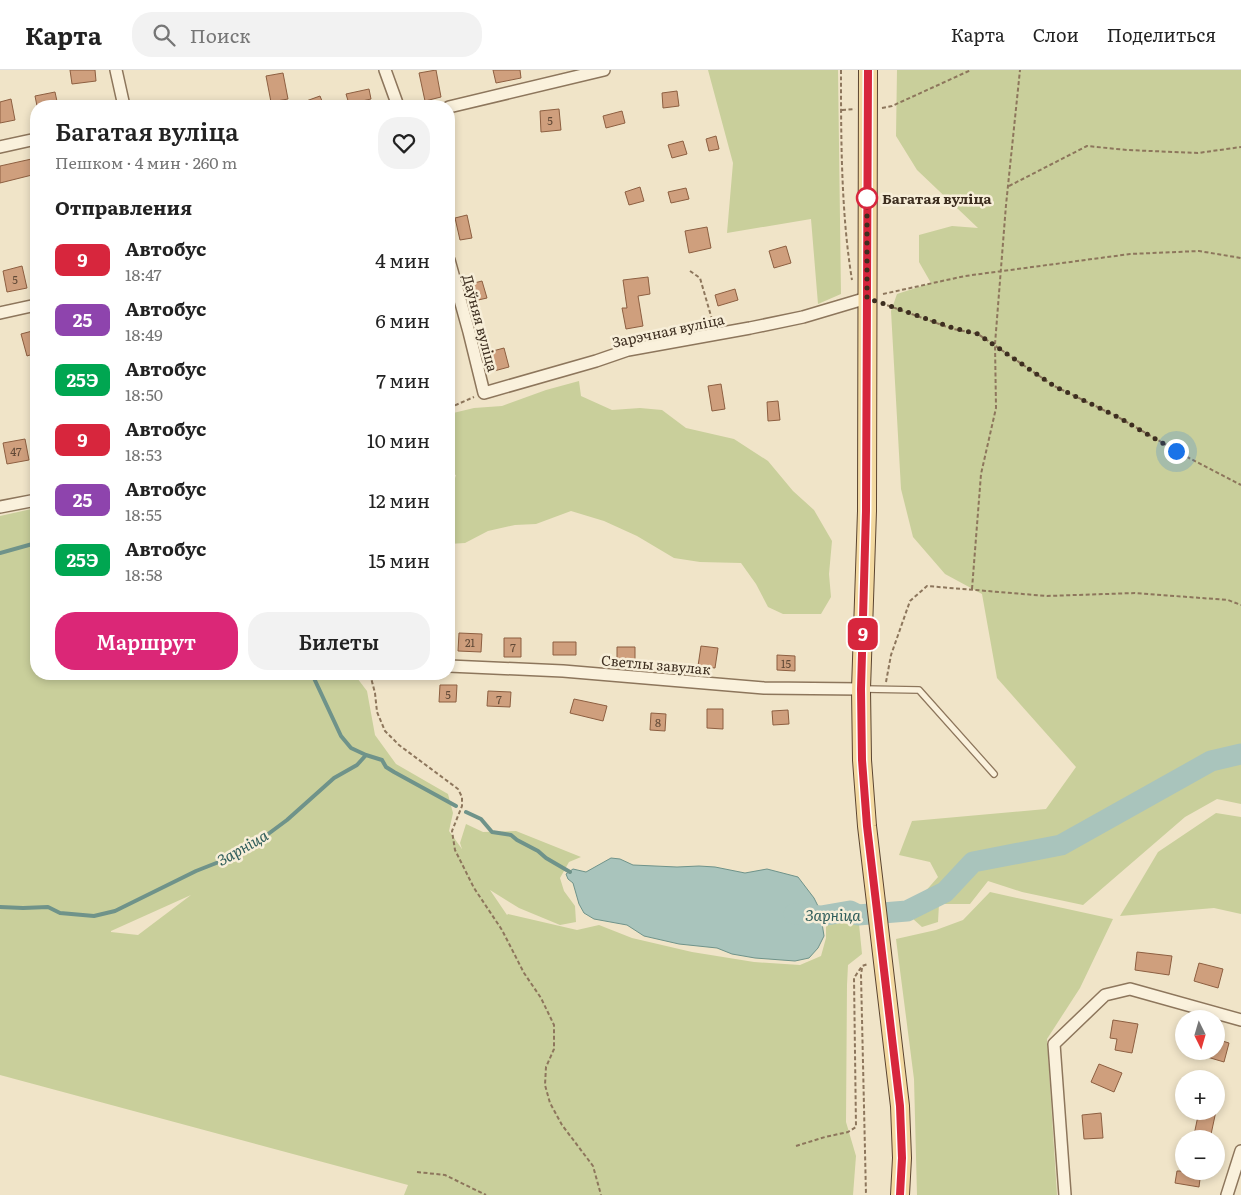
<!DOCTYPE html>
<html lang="ru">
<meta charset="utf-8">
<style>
:root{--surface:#fff;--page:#f2f2f2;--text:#222;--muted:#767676;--line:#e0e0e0;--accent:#db2777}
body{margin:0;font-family:Literata,serif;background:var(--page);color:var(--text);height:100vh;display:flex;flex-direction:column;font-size:19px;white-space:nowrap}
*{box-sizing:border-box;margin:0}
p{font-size:16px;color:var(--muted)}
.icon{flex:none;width:28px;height:28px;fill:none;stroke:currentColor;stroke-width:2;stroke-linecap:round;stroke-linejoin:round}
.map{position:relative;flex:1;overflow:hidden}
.side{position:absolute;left:30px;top:30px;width:425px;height:580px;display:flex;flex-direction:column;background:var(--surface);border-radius:20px;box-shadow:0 2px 8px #0003}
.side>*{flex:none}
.badge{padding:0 10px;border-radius:8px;font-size:18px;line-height:32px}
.needle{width:32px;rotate:175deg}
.buttons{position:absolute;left:1175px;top:940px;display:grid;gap:10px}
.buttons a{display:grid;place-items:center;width:50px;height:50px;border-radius:50%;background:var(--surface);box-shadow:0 2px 8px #0003;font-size:25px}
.you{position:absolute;width:25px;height:25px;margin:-12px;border:4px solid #fff;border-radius:50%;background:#1a73e8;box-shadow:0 0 0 8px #1a73e833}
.map>.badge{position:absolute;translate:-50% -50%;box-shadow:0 0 0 2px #fff}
h2{padding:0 25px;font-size:19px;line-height:45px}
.round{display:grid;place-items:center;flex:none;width:52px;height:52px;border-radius:20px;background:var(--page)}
.head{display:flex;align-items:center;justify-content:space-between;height:85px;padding:0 25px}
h1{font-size:24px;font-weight:600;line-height:38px}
.primary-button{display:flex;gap:10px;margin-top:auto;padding:10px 25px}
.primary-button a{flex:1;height:58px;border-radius:20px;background:var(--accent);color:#fff;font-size:20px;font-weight:600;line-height:58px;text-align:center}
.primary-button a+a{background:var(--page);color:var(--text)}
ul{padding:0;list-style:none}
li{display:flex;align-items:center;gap:15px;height:60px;padding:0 25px}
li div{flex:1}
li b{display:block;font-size:19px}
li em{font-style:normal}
li .badge{min-width:55px;font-weight:700;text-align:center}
header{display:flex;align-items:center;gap:30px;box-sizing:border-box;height:70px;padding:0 25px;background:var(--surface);border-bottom:1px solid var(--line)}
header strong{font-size:24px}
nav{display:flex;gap:28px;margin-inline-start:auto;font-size:18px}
.search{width:350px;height:45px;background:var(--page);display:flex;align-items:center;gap:12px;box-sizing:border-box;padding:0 18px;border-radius:20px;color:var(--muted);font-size:19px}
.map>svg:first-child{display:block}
</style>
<header>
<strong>Карта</strong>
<div class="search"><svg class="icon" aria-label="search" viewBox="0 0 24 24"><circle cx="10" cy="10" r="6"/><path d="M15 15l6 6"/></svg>Поиск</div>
<nav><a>Карта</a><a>Слои</a><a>Поделиться</a></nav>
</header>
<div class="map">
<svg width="1241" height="1125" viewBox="0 0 1241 1125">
<rect width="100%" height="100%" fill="#f0e4c8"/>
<path fill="#c9cf9b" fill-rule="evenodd" d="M708,0H838L841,224L818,234L811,149L727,163L733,93Z
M897,0H1241V734L1217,729L1185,747L1083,835L1022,822L988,811L970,834H939L938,852L922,857L912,848L916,832L938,807L930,792L899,785L912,751L1046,739L1076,697L997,608L982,524L945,504L913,467L901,419L891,241L897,224L931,213L919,192V165L952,156L978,158L917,100L896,66Z
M579,311L581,326L612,340L640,338L662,340L686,358L734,369L768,391L793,421L814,440L832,471L829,504L831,527L821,544H783L768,537L756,514L741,493L700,492L674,488L637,466L604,451L571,441L536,454L515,455L488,461L465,473L449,474V418L453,414L456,405L449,403V344L474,338L502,336L546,320Z
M36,438V604H354L367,621L375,665L396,694L448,724L453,743L449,761L462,779L460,773L466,754L483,762L516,761L581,787L569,792L560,808L564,821L575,836L576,852L560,855L519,838L490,820L507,845L508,844L577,860L599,855L632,868L692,882L754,892L800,895L821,886L826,868V853L859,854L862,884L848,895L847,915L846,1052L856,1086L853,1125H404L408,1115L0,1005V446ZM191,825L138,865L111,862V861Z
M1216,743L1241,747V844L1214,838L1120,846L1158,782Z
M990,822L1113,849L1080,918L1047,969L1057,1125H917L914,1009L896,869L936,860L963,850Z"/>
<path fill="#a9c4bc" stroke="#6f938a" d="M611,788L620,789L633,795L677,797L699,796L715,797L745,803L767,799L798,807L814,828L820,840L824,866L818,878L809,888L795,891L755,888L732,884L717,878L679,874L644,866L627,855L594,849L584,843L579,834L573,813L568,809L566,804L573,799L586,802Z"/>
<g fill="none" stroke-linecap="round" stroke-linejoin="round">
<path stroke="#6f938a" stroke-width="4" d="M0,483L36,473
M312,604L341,666L351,678L366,685
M466,742L481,749L492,762L511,765L517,770L538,781L546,788L570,802
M0,837L23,838L48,837L60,843L94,846L115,841L196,801L229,788L256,773L287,750L334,708L357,695L366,685L382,690L386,697L394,702L456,736"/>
<path stroke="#a9c4bc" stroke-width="21" d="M794,844L821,846L850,841L858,845L907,841L945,822L973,792L1061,775L1211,691L1241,684"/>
</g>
<path fill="#cf9f7d" stroke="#8d5f41" d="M70,0H95L96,11L72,14Z
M436,0L441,27L425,31L419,3Z
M493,0H520L521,8L496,13Z
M283,3L288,29L271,32L266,6Z
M369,19L371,29L349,34L346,24Z
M677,21L679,36L663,38L662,23Z
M55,22L58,36H37L35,26Z
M320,26L324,36H295V35Z
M11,29L15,50L0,53V32Z
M559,39L561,60L541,62L540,41Z
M622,41L625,53L606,58L603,46Z
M716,66L719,79L709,81L706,69Z
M683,71L687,84L672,88L668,75Z
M36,88V104L0,113V96Z
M640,117L644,131L629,135L625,122Z
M686,118L689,129L671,133L668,122Z
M467,145L472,168L460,170L455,148Z
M707,157L711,178L689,183L685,161Z
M786,176L791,193L774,198L769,181Z
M22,196L27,218L7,222L3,201Z
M648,207L650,224L638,226L643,256L626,259L622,238H627L623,210Z
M482,211L487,228L474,231L470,214Z
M735,219L738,230L718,236L715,225Z
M36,260V283L27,286L21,264Z
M504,278L509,297L494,301L489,282Z
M721,314L725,339L712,341L708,316Z
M778,331L780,350L768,351L767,332Z
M25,369L29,390L7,394L3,373Z
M459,563L482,564L481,582L458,581Z
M504,568H521V587H504Z
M553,572H576V585H553Z
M701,576L718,578L715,598L698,596Z
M617,577H635V596H617Z
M777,585L795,586V601L777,600Z
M440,615H457L456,632H439Z
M488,621L511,622L510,637L487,636Z
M574,629L607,636L603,651L570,643Z
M707,639H723V659L707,658Z
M788,640L789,654L773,655L772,641Z
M651,643L666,644L665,661L650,660Z
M1137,882L1172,886L1169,905L1135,900Z
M1199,893L1223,899L1218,918L1194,911Z
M1113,950L1138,954L1132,983L1115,980L1117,969L1110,968Z
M1216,969L1229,973L1224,992L1197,984V981H1216Z
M1099,994L1122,1003L1114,1022L1091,1012Z
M1199,1041H1216L1210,1069L1194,1065Z
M1101,1043L1103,1068L1084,1069L1082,1045Z
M1177,1101H1201L1199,1117L1175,1113Z"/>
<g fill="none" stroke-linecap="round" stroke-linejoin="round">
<defs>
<path id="service" d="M864,619L919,620L994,704"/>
<path id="minor" d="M116,0L124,36
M385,0L398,36
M449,37L604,0
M0,77L36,69
M449,190L469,262L484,323L596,291L628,280L750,258L803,247L867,228
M0,243L36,235
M0,437L36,430
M449,596L563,601L764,618L861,619
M1065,1125L1054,974L1105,925L1130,919L1241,950
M1227,1125L1241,1081"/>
<path id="primary" d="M868,0L867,441L861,619L862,690L867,756L900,1036L902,1088L900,1125"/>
</defs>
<use href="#service" stroke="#8d765c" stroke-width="8"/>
<use href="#minor" stroke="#8d765c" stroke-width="14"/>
<use href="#primary" stroke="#5b4430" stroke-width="20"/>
<path stroke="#8d765c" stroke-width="2" stroke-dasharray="4 2.5" stroke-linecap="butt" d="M841,0C841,68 841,143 852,210
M882,38L892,36L971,0
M842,40L855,39
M1009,116L1087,76L1127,80L1198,83L1241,77
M690,201L700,208L713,253
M883,224L965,206L1130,184L1199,181L1241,188
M881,233L953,259L978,264L1054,316L1118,347L1191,389L1241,415
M449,338L474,327
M972,519L981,404L996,338L995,274L1006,135L1020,0
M370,604L375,623L377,642L385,661L399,675L458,719L462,727V736L452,761L455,780L474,818L502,860L524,903L541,928L554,955V979L546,997L545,1015L550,1033L562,1055L593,1096L601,1125
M886,612L891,585L910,531L927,516L1047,526L1135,523L1228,530L1241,535
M862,898L861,905L866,1125
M796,1076L825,1067L848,1062L856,1057L854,908L862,896L868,894
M417,1102L445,1105L486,1125"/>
<use href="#service" stroke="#faf1dc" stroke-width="5.5"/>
<use href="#minor" stroke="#faf1dc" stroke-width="11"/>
<use href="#primary" stroke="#f3d9a0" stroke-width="18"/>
</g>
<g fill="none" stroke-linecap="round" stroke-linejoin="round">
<defs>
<path id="line" d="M868,0L866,441L861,619L862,690L867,756L900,1036L902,1088L900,1125"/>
</defs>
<use href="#line" stroke="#fff" stroke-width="11"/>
<use href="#line" stroke="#d7263d" stroke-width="8"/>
<path stroke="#3d2e20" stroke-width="5" stroke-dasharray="0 9" d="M867,128V228L953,258L978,264L1054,316L1118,347L1176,381"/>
</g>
<circle fill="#fff" stroke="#d7263d" stroke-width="2.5" cx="867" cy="128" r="10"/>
<g text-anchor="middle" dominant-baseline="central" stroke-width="5" stroke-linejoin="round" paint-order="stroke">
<g font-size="11" fill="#624a37">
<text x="550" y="50">5</text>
<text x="15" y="209">5</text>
<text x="16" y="381">47</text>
<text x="470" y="572">21</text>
<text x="513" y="577">7</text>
<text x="786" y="593">15</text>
<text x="448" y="624">5</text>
<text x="499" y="629">7</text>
<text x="658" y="652">8</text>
</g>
<g font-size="14" font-weight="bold" fill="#3d2e20" stroke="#f7eed8" text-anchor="start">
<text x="882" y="128">Багатая вуліца</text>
</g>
<g font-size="14" fill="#3d2e20" stroke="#f7eed8">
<text transform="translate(481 253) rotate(75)">Даўняя вуліца</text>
<text transform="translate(668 260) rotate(-12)">Зарэчная вуліца</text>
<text transform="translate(656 594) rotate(5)">Светлы завулак</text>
</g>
<g font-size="15" font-style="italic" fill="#2f5d5a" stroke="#f7eed8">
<text transform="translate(242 777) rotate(-30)">Зарніца</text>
<text x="833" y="844">Зарніца</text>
</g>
</g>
</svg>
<div class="buttons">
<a><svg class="needle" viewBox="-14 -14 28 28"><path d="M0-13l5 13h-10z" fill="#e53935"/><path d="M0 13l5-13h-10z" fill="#767676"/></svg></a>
<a>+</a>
<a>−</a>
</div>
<div class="you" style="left:1176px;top:381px"></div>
<b class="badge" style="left:863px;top:564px;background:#d7263d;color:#fff">9</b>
<section class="side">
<div class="head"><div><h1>Багатая вуліца</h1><p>Пешком · 4 мин · 260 m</p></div><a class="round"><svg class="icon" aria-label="heart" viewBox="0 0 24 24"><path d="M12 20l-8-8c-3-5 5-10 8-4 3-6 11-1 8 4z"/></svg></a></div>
<h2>Отправления</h2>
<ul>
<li><span class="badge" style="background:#d7263d;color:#fff">9</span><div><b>Автобус</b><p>18:47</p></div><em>4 мин</em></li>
<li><span class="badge" style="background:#8e44ad;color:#fff">25</span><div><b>Автобус</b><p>18:49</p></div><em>6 мин</em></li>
<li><span class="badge" style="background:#00a651;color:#fff">25Э</span><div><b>Автобус</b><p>18:50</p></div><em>7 мин</em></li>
<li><span class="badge" style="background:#d7263d;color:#fff">9</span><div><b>Автобус</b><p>18:53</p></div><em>10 мин</em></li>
<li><span class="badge" style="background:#8e44ad;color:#fff">25</span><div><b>Автобус</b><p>18:55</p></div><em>12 мин</em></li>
<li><span class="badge" style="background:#00a651;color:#fff">25Э</span><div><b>Автобус</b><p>18:58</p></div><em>15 мин</em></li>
</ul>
<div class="primary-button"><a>Маршрут</a><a>Билеты</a></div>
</section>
</div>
